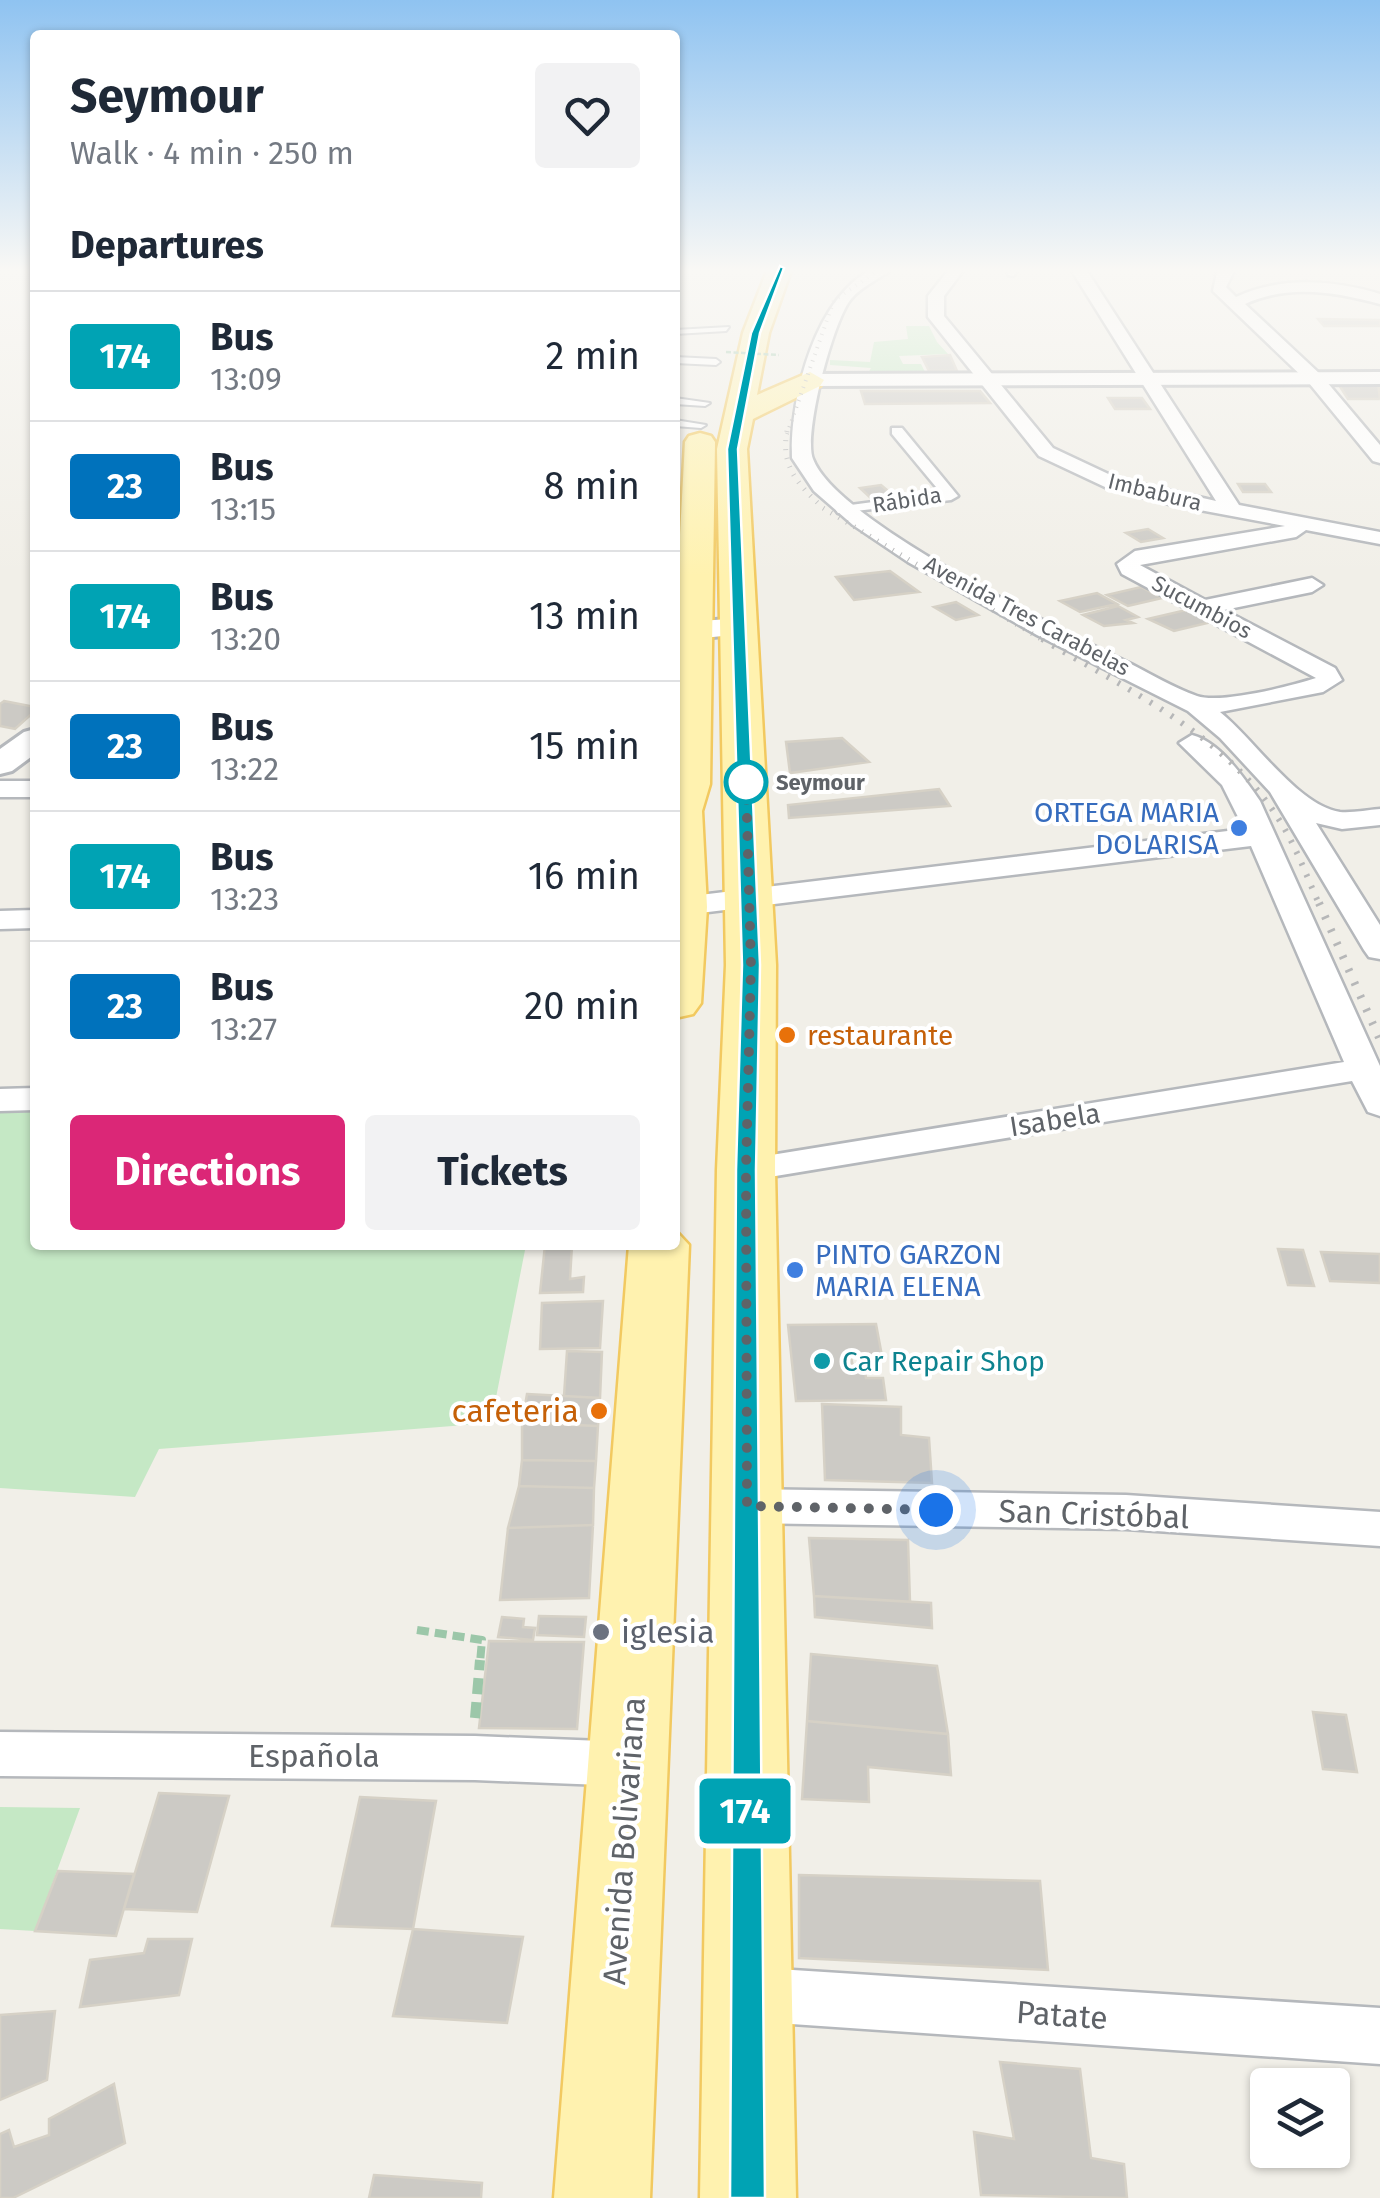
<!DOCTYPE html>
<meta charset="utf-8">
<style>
:root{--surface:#fff;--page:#f2f2f3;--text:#1f2937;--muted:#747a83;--line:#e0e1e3;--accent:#db2777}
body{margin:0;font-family:"Fira Sans",sans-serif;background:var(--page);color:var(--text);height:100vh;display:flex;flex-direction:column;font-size:38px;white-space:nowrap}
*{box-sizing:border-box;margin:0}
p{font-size:32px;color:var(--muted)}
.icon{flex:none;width:55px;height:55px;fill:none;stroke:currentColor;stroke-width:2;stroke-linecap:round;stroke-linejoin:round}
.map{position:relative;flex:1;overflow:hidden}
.side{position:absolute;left:30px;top:30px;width:650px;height:1220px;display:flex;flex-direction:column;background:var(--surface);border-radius:10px;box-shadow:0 2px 8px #0004}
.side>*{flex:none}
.badge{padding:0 20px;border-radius:8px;font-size:35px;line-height:65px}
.buttons{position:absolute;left:1250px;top:2068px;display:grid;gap:20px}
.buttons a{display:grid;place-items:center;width:100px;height:100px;border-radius:10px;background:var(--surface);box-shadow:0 2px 8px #0004;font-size:50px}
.you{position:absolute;width:50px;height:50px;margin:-25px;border:8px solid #fff;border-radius:50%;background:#1a73e8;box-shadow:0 0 0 15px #1a73e833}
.map>.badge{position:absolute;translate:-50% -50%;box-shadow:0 0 0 5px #fff}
h2{padding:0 40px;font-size:38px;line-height:90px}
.round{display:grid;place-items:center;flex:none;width:105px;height:105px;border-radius:10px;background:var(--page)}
.summary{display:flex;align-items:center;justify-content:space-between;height:170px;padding:0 40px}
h1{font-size:48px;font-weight:700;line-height:75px}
.button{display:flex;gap:20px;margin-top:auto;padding:20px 40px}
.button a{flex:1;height:115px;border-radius:10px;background:var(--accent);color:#fff;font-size:40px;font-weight:700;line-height:115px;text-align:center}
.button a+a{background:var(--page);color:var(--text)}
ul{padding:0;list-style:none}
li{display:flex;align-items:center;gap:30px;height:130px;padding:0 40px;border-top:2px solid var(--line)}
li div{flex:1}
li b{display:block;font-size:38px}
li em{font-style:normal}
li .badge{min-width:110px;font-weight:700;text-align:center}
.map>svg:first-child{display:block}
</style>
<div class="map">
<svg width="1380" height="2198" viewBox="0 0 1380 2198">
<rect width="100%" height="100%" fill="#f1efe8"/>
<path fill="#c5e8c5" d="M906,326H929L937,342L948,354L899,356L903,364H921L927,376H828L829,371L868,373L871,368L830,365V360L870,362L874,342L908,339Z
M35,1100V1245H526L491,1423L159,1449L135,1497L0,1488V1101Z
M0,1807L80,1808L35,1931L0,1929Z"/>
<path fill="#cccac5" stroke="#d6d1c6" stroke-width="2.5" d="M1318,319L1380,320V326H1324Z
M950,355L957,371H929L922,357Z
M1337,382H1378L1380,399H1348Z
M861,391H980L990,403L865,404Z
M1108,398H1142L1150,409H1115Z
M1238,484H1265L1271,492H1243Z
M881,485L899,500L875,502L860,488Z
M1148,529L1163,538L1141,542L1126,533Z
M890,571L919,592L854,600L836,577Z
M1141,587L1162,598L1128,606L1107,595Z
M1097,593L1117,604L1080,612L1060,601Z
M956,602L978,615L956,620L934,607Z
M1118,606L1138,617L1126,620L1133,623L1104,626L1083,615Z
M1186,610L1211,622L1174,631L1148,619Z
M4,701L35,707V711L15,729L0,726V704Z
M842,738L869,762L790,773L786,742Z
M841,776L845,785L822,787L817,778Z
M939,789L950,806L789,818L788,805Z
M545,1245H572L570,1279L584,1277L583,1292L540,1293Z
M1278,1249L1303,1250L1314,1286L1288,1285Z
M1321,1252L1380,1254V1283L1330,1281Z
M603,1301L600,1348L540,1349L542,1303Z
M876,1324L882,1356L851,1357L853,1367L864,1366L866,1378H883L886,1400L796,1401L788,1325Z
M567,1351L602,1352L600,1398L564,1396Z
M527,1394L600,1398L598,1426L522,1423Z
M822,1404L901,1407V1435L929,1438L932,1483L825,1480Z
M522,1423L598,1426L596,1461L522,1460Z
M522,1460L596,1461L594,1488L519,1486Z
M519,1486L594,1488L593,1525L508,1528Z
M593,1525L589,1598L500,1600L508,1528Z
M809,1538L908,1540L910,1602L814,1596Z
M814,1596L931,1603L932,1628L815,1617Z
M539,1616L586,1617L584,1637L537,1635Z
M502,1617L524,1619L523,1627L535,1628L533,1640L498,1637Z
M489,1641L584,1642L577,1729L479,1728Z
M811,1654L937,1666L948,1734L807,1721Z
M1313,1712L1346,1715L1357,1772L1323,1769Z
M807,1721L948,1734L951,1775L868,1767L869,1802L802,1799Z
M159,1793L229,1796L197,1912L124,1909Z
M360,1797L436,1801L413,1929L332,1926Z
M58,1871L134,1874L116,1936L35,1931Z
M799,1875L1040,1881L1048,1970L799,1958Z
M413,1929L523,1937L507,2023L393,2016Z
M148,1939H192L179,1995L80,2007L90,1960L144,1953Z
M55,2011L47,2080L0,2100V2015Z
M1000,2062L1080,2069L1091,2158L1124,2164L1127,2198L981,2195L974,2132L1014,2139Z
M114,2084L125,2143L13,2198H0V2134L9,2130L14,2147L49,2135V2119Z
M374,2175L482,2183L481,2198H369Z"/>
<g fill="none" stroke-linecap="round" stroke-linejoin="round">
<defs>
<path id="service" d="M729,327L726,331L675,334V330Z
M675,357L716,359L720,362L716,365L675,363Z
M675,398L710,403L705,406L675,404Z
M675,420L706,425L701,428L675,426Z"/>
<path id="pedestrian" d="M892,428H902L958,496L951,500L838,513L836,510L843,506L941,493L892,434Z"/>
<path id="minor" d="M874,268H893C880,279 863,285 851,299C833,320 803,435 813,459C837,522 1063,631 1129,663C1151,674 1174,688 1197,696C1221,704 1291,686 1316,678L1122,574L1117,564L1135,551L1285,526L1173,505L1105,487L1039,456L928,317V296L950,268H965L944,296V316L1053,448L1119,479L1216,501L1070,268H1085L1239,505L1380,532V544L1306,530L1296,537L1140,565L1205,600L1312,578L1323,585L1312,592L1224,610L1335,668L1342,680L1323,692L1220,712C1254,739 1298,806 1340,812C1353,813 1367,810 1380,809V825L1342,829L1316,823L1380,925V959L1369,957L1364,950L1270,792L1220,738L1188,711L1037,635L908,562L853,525L814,491L792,458C790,396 815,297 874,268Z
M1007,268H1021L1013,276L1008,275Z
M1218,268L1234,271L1226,287L1236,297C1281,276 1334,280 1380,294V304C1335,292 1289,284 1245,304L1321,375L1380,445V463L1373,461L1309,383L1213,291Z
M1192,735C1220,742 1244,778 1260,801L1380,1066V1116L1368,1112L1352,1081L746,1181L733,1178L728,1170L733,1162L746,1159L1344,1062L1251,846L675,916V898L1244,829L1222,785L1179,743Z
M0,781H35V797H0Z
M35,910V928L0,929V911Z
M35,1088V1110L0,1111V1089Z
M747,1489L1126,1495L1380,1512V1546L1126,1529L747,1523L731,1518L725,1506L731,1494Z
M0,1732L475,1736L627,1742L645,1749L653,1764L645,1779L627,1786L475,1780L0,1776Z
M747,1967L1380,2008V2064L747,2021L727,2013L719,1994L727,1975Z"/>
<path id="tertiary" d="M1380,372V384L810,386L799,380L810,374Z
M741,618L751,621L755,627L751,633L675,641V623Z
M35,729V754L12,771L0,774V749L24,732Z"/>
<path id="primary" d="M768,268H792L769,333L757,395L810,372L824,380L820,386L753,419L747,449L776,965L775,1170L796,2198H700L717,1170L726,965L717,449L743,333Z
M700,433L711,436L715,442L710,784L702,811L707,907L701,1003L693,1014L675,1018V627L685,442L689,436Z
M675,1230L689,1245L650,2198H554L629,1245H675Z"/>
</defs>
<use href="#service" stroke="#b5b8bc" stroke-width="4"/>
<use href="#pedestrian" stroke="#b5b8bc" stroke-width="5"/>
<use href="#minor" stroke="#b5b8bc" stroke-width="5"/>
<use href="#tertiary" stroke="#b5b8bc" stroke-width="6"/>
<use href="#primary" stroke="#f2c960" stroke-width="5"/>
<path stroke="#9cc7a9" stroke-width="8" stroke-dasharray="12 6" stroke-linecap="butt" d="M417,1630L482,1640L480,1663"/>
<path stroke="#9cc7a9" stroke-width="10" stroke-dasharray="16 8" stroke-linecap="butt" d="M475,1718L480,1660"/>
<use href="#service" fill="#fff" fill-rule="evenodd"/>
<use href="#pedestrian" fill="#fff" fill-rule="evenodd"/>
<use href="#minor" fill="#fff" fill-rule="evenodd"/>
<use href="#tertiary" fill="#fff" fill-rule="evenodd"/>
<use href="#primary" fill="#fff2af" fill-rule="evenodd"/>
<path stroke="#b6b7b8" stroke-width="4" stroke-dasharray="1 6" stroke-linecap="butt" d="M787,434L834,300L882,268"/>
<path stroke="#b6b7b8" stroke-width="5" stroke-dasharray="1 8" stroke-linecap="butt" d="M787,431C780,467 799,485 823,508L1046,642"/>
<path stroke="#b6b7b8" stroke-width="6" stroke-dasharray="2.5 10" stroke-linecap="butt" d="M1042,639C1131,692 1237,740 1288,835C1300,857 1309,882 1320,906"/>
<path stroke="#b6b7b8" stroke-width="8" stroke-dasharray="2.5 12" stroke-linecap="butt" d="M1319,903L1380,1040"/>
<path stroke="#9cc7a9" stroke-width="2.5" stroke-dasharray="5 2.5" stroke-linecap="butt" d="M726,352L779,355"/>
</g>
<linearGradient id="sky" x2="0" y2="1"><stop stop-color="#8fc3f1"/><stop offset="0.47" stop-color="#f9f8f5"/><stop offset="1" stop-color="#f9f8f5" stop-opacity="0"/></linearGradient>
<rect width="1380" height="576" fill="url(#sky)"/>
<path fill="#00a3b4" stroke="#fff" stroke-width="2.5" d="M780,266L784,268L760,333L738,449L760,965L756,1170L765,2198H730L736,1170L742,965L727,449L751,333Z"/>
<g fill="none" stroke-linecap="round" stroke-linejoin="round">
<path stroke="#5f6368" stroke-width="10" stroke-dasharray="0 18" d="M746,782L751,965L746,1170L747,1506L936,1510"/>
</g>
<circle fill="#fff" stroke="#00a3b4" stroke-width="5" cx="746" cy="782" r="20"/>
<g fill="#3f7fe0" stroke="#fff" stroke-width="4">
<circle cx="1239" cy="828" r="10"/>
<circle cx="795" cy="1270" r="10"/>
</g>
<g fill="#e8710a" stroke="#fff" stroke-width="4">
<circle cx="787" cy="1035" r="10"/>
<circle cx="599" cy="1411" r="10"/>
</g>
<circle fill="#0f9aa8" stroke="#fff" stroke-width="4" cx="822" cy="1361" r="10"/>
<circle fill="#6b7280" stroke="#fff" stroke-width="4" cx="601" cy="1632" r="10"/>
<g text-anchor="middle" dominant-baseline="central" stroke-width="8" stroke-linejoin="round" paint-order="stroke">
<g font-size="22" fill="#5f6368" stroke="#fff">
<text transform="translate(1155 492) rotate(14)">Imbabura</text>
<text transform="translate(907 500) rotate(-9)">Rábida</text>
<text transform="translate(1202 607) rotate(28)">Sucumbios</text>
<text transform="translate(1027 616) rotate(28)">Avenida Tres Carabelas</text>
</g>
<g font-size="22" font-weight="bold" fill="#5f6368" stroke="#fff" text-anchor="start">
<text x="776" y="782">Seymour</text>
</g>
<g font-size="28" fill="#366cbe" stroke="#fff" text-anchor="end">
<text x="1219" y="812">ORTEGA MARIA<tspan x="1219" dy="32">DOLARISA</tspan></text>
<text x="815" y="1254" text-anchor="start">PINTO GARZON<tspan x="815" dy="32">MARIA ELENA</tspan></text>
</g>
<g font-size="28" fill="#c56008" stroke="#fff" text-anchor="start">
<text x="807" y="1035">restaurante</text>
</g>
<g font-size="28" fill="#5f6368" stroke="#fff">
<text transform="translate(1055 1120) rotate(-9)">Isabela</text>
</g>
<g font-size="28" fill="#0d838f" stroke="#fff" text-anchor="start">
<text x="842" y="1361">Car Repair Shop</text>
</g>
<g font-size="32" fill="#c56008" stroke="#fff" text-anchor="end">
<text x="579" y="1411">cafeteria</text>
</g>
<g font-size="32" fill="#5f6368" stroke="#fff">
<text transform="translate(1094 1514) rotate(2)">San Cristóbal</text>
<text x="314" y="1756">Española</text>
<text transform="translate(624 1841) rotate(-86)">Avenida Bolivariana</text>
<text transform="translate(1062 2015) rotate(4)">Patate</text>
</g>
<g font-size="32" fill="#5b616d" stroke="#fff" text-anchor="start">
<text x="621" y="1632">iglesia</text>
</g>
</g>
</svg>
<div class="buttons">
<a><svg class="icon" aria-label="layers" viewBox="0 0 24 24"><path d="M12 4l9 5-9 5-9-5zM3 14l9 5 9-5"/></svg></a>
</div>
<div class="you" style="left:936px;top:1510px"></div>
<b class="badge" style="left:745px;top:1811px;background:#00a3b4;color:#fff">174</b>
<section class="side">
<div class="summary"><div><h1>Seymour</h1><p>Walk · 4 min · 250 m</p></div><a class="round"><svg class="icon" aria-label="heart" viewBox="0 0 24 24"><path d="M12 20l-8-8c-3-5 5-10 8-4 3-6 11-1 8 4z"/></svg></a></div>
<h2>Departures</h2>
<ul>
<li><span class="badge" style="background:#00a3b4;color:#fff">174</span><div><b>Bus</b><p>13:09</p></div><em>2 min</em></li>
<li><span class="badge" style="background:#0072bc;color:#fff">23</span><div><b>Bus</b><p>13:15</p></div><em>8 min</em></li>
<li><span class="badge" style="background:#00a3b4;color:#fff">174</span><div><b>Bus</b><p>13:20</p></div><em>13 min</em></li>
<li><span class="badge" style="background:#0072bc;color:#fff">23</span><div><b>Bus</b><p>13:22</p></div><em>15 min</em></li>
<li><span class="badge" style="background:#00a3b4;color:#fff">174</span><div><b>Bus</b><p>13:23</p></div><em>16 min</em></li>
<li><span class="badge" style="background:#0072bc;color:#fff">23</span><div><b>Bus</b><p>13:27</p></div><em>20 min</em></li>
</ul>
<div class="button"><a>Directions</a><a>Tickets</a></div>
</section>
</div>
